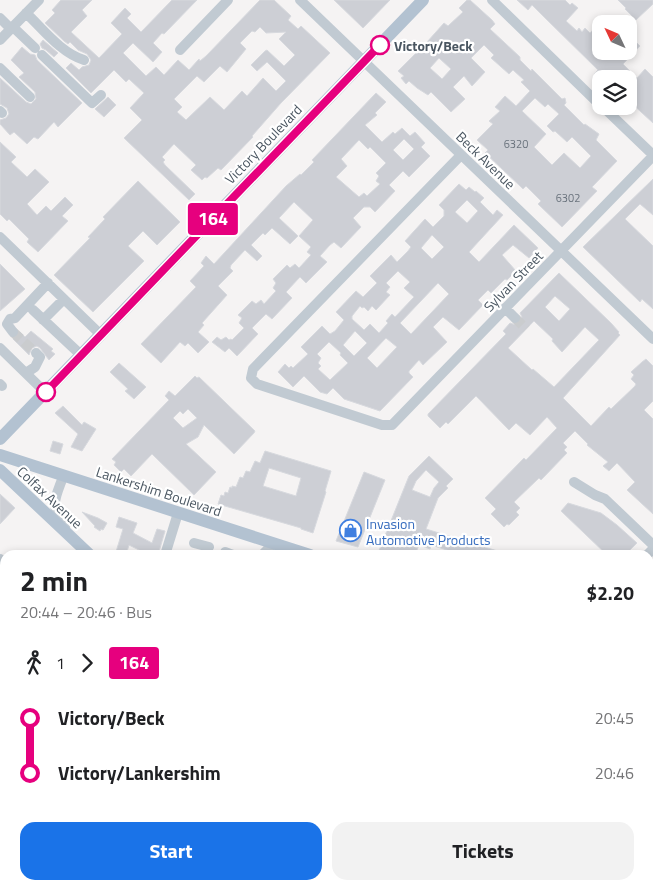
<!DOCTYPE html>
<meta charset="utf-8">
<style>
:root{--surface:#fff;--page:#f2f2f2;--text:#202124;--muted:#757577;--accent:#1a73e8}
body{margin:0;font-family:"Titillium Web",sans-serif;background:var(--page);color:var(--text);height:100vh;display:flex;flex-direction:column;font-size:19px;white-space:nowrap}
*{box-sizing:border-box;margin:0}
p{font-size:16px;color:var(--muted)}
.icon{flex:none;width:28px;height:28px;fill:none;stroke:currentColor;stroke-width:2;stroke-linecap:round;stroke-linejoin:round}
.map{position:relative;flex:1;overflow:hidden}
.details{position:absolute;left:0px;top:550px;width:654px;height:340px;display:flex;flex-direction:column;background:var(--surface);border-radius:15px 15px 0 0;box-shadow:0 2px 8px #0003}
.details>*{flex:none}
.badge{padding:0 10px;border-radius:4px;font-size:18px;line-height:32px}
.needle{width:32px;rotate:314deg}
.buttons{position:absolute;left:592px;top:15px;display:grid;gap:10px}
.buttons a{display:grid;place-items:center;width:45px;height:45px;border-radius:10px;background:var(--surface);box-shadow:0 2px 8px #0003;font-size:25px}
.map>.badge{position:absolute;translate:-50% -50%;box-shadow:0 0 0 2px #fff}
.legs{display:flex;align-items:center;gap:8px;height:55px;padding:0 20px;font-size:16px}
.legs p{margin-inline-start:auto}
.headline{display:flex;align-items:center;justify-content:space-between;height:85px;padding:0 20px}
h1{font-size:28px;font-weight:700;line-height:38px}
.action{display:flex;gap:10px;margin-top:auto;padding:10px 20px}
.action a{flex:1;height:58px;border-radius:15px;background:var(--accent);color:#fff;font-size:20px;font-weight:700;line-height:58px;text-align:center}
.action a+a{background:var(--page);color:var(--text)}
ul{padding:0 20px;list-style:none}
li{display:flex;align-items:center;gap:18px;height:55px;font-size:19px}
li i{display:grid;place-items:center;width:8px;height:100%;margin:0 6px;background:currentColor}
li i::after{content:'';width:12px;height:12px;margin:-6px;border:4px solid;border-radius:50%;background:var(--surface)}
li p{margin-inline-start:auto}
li:first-child i{background:linear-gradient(#0000 50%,currentColor 0)}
li:last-child i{background:linear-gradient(currentColor 50%,#0000 0)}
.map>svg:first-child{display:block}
</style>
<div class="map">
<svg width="653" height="890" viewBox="0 0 653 890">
<rect width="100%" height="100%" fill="#f5f3f3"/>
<path fill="#cdcfd5" stroke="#d7d9de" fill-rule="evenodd" d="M61,0H92L82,10L87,16L71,32L99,58L122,34L111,23L125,8L131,14L127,18L141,32L172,0H197L164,34L162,33L153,43L162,52L153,62L133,43L123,53L146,76L156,67L164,75L178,60L189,70L199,59L200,61L206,56L260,0H274L291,16L288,20L298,29L301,26L330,53L281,103L252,136L253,137L221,170L218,168L207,178L205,177L202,180L191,170L196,165L174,144L162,157L165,160L163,162L165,165L195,194L189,200L124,138L142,120L130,108L144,93L129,79L126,82L114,70L91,93L66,68L71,63L79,70L82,67L89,65L91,60L87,54L78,50L70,42L68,44L64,41L45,23L55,13L52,10ZM260,27L266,33L286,32L279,39L295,55L284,66L267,50L265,51L251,65L257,71L267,62L286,81L276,91L263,78L247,96L242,91L224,110L210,97L186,120L177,112L182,107L174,99L197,76L204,82L220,66L227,72L246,49L240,43L252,31L255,32Z
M334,0H390L363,28Z
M467,0H470L492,20L495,24L490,29L520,57V60L531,71L532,69L562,99L565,98L566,103L564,105L584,125L585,124L599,134L596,140L617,161L592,187L597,191L562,227L538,204L541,201L526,186L523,189L520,186L485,153L488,150L477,140L493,124L489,121L500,111L495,107L505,96L516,106L530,91L521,82L524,80L513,70L509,74L491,58L494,55L484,45L471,58L485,72L472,86L464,76L453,87L465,99L451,112L431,92L428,95L417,88L409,81L406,84L401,78L404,76L398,71L416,53L417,54L428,43L427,42L444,23L448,26L463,12L459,8ZM439,58L451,69L442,79L430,68ZM535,98L545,107L548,104L559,114L547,126L553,132L555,131L567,142L572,137L591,156L580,168L564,153L552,165L534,147L546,134L522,111Z
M517,0H565L570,5L572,3L578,8L566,21L577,31L579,28L582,32L585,28L590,33L601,21V33L597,38L601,42V51H629V47L635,41L640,46L623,64L637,78L645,69L653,77V123L629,101V79H599L594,74L598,70L542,15L532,5L528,10Z
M618,0H653V4L636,20L625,9L626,8Z
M43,40L58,53L54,57L46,50L42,48L40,44Z
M22,47L30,54L35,55L37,60L82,103L58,127L54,122L38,139L34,137L27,144L14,132L10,135L0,124V120L6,118L9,114L7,108L0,104V78L26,102L31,104L36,99L35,92L19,77L24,73L11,60Z
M376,93L386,102L375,113L377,115L365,125L382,142L393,132L395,134L402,128L410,136L415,132L425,143L421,147L430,156L409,177L403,171L389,185L395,191L375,212L370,207H364L353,218L361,227L341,248L334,242L330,245L320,256L327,262L306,283L300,277L286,292L292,298L272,319L266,314L252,328L258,334L237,356L229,348L225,352L212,342L217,337L221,340L226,337L229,340L231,339L232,340L244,328L239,323L242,318L238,315L252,301L256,304L261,300L264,304L276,291L273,288L276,283L273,279L287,265L290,268L295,264L299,268L311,255L307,252L311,247L299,236L313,220L294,202L279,218L298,236L290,244L272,228L265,235L263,233L251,245L262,256L257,261L245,250L231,265L230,268L233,271L218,286L227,295L202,323L204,325L198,332L209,342L198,353L188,343L185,346L180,342L161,363L141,344L196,287L190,281L204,266L201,263L206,256L214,264L286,186L300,174L301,175L314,162L312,160ZM404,139L414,149L403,160L393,150ZM359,140L368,149L370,147L386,163L376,173L379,176L376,181L380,184L367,196L364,193L359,197L336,177L347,166L341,159Z
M108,97L116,105L104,117L95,109Z
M0,142L16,157L11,162L27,177L35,169L49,182L27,204L37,215L46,206L51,211L65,197L73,205L62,216L68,221L38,252L27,242L29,239L9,219L7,221L0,214Z
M653,179V215L640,204L625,219L653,246V309L642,299L640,302L583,247Z
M138,181L180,222L157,245L143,231L128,246L144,261L93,312L54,275L90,238L88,237L105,219L103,217Z
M459,184L466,190L469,187L475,192L476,191L484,198L480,202L493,215L497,210L503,215L469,252L479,262L514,225L538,248L529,258L513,245L502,255L516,271L507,280L505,279L491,293L488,290L478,300L483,305L459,330L443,317L433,327L447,342L423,365L419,360L409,371V373L413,377L380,411L344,399L333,388L327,394L320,392L304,376L293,387L278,372L285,364L289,368L291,366L293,368L308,354L301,347L322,326L330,334L335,331L344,320L336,312L356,291L363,297L377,283L370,276L391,255L397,262L408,251L411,247L405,241L425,219L433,227L444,216V210L439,205ZM467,200L478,211L467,223L455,212ZM432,235L444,247L432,259L421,248ZM398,271L410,282L404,288L414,297L395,317L392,314L386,321L388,323L379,333L370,324L364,330L352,319V316L360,306L362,308L364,307L368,311L372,306L376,310L390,295L386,292L390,287L386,283ZM438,283L449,294L411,334L400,323ZM355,331L367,343L354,356L343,345ZM386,338L397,347L377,368L367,358ZM329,342L341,353L340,355L348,363L330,380L318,369L321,366L318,363L321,358L317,354Z
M0,264L25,289L0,311Z
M559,273L611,323L619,332L618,333L620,335L563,398L591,426L609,407L611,409L635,386L636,384L631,379L634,375L631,372L642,362L646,359L653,366V401L644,410L653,419V514L627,490L635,482L617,463L609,471L603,466L608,462L587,445L588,444L575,431L563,443L567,447L564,450L567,453L541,480L539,478L514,502L520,508L516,512L519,515L509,525L507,524L504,527L491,514L496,509L485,498L524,458L526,460L557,428L547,417L530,435L516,423L509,430L476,396L448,424L446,422L440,428L428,416V414L506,334L503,331L510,323L516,325L520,322L522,317L520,313ZM555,296L570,309L559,321L545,307ZM534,321L553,339L552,341L562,352L585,327L599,340L554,387L533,369L532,370L508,348Z
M31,331L53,349L51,351L55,354L49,360L40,348L37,346L32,348L29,355L13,339L17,337L20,332L25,337Z
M119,363L146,387L134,399L125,391L128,389L110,372Z
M195,376L197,378L199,377L255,431L254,433L234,454L204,425L198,437L186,444L216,472L194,495L152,454L131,476L124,469L121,472L114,465L116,462L112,459L169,400L165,396L169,391L175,396ZM188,409L197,418L183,428L173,418L180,411L183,414Z
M63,406L82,425L84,422L96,429L82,451L71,447L78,434L55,413Z
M53,441L63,444L60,454L50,451Z
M265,451L331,471L325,491L326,492L313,533L301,529V528L218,504L221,495L224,496L225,492L228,493L230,487L232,488V486L236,487L240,477L243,478L246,471L250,472L255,461L260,463ZM269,468L301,478L296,496L263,486Z
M429,456L453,479L446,486L448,488L438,498L426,529L504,553V555H463L431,545L430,549L419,545L415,555H383L378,553L409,476ZM426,470L439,482L434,488L430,497L412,490L416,481Z
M364,472L385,480L358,547L336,541Z
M0,494L15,508L0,524Z
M568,503L601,513L617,525L637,543L625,555H607L561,511Z
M82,512L98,518L107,523L103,530L101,529L100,531L94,527L95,526Z
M119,517L137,523L133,533L152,543L157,529L165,531L158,555H149L129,545L126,555H115L123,529L116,527Z"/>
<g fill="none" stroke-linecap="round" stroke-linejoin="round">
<path stroke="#caccce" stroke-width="10" stroke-dasharray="10 5" stroke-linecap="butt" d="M515,318L526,329
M13,332L36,353"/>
<path stroke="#c1cad2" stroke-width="10" d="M300,0L653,339
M492,0L601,106
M26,13C43,29 61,53 84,60
M0,18L11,29
M13,27L35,48
M0,40L39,0
M180,50L228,0
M42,55L92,103L101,95
M0,68L30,97
M602,106L653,155
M0,111L2,113
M461,155L253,369L251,378L257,384L382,425H392L653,156
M0,237L101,335
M505,308L515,318
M33,310L81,355
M43,320L64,299
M13,332L7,324L10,319L15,318L48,283
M0,348L45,392
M26,373L35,367L40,357L36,353
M0,384L2,386
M63,477C55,499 49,505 65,527
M574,482L595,495L605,499L653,545
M194,543L209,547
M225,552L233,555
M165,555L178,513
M262,555L273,544
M647,555L653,549
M0,559L5,564
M0,655L5,660
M649,712L653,708
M0,833L5,827
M649,840L653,835
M0,843L5,848
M649,877L653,873
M44,885L49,890
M236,885L241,890
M547,885L563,890
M322,890L327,885
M600,890L605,885
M637,890L641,885"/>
<path stroke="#b3c2d1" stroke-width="12" d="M0,439L423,0
M0,455L310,555
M0,470L90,555
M649,659L653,661
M431,885L436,890"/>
</g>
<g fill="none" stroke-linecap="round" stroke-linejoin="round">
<defs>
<path id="line-1" d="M46,392L380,45"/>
</defs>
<use href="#line-1" stroke="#fff" stroke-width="11"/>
<use href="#line-1" stroke="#e6007e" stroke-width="8"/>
</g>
<defs>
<symbol id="shop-ring" viewBox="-11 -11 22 22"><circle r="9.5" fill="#fff" stroke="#3f7fe0" stroke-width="1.5"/><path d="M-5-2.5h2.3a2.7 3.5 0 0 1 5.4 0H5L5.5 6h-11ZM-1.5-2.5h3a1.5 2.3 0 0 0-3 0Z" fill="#3f7fe0"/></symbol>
</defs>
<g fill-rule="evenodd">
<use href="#shop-ring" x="338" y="518" width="25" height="25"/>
</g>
<g fill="#fff" stroke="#e6007e" stroke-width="2.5">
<circle cx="380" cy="45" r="9"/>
<circle cx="46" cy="392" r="9"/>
</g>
<g text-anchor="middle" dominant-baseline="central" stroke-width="4.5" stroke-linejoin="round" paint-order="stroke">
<g font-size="11" fill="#6b747e">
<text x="516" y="144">6320</text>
<text x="568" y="198">6302</text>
</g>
<g font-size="14" font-weight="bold" fill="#4a5661" stroke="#fff" text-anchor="start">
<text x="394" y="45">Victory/Beck</text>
</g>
<g font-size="14" fill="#4a5661" stroke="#fff">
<text transform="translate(263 144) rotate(-46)">Victory Boulevard</text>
<text transform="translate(486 160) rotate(44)">Beck Avenue</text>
<text transform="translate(513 281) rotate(-46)">Sylvan Street</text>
<text transform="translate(159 491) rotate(18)">Lankershim Boulevard</text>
<text transform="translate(50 497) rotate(43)">Colfax Avenue</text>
</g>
<g font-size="14" fill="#366cbe" stroke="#fff" text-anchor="start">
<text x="366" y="523">Invasion<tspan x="366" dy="16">Automotive Products</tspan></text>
</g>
</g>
</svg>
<div class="buttons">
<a><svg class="needle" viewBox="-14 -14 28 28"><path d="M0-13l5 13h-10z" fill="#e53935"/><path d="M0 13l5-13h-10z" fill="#757577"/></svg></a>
<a><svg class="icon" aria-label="layers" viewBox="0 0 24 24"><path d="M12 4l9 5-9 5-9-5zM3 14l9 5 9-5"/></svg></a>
</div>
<b class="badge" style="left:213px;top:219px;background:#e6007e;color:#fff">164</b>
<section class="details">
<div class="headline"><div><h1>2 min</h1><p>20:44 – 20:46 · Bus</p></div><b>$2.20</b></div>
<div class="legs"><svg class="icon" aria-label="walk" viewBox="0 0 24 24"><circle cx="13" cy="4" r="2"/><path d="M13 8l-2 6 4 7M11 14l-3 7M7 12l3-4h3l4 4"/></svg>1<svg class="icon" aria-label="forward" viewBox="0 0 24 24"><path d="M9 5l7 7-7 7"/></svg><b class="badge" style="background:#e6007e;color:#fff">164</b></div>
<ul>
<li><i style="color:#e6007e"></i><b>Victory/Beck</b><p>20:45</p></li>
<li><i style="color:#e6007e"></i><b>Victory/Lankershim</b><p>20:46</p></li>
</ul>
<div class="action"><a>Start</a><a>Tickets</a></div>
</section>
</div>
